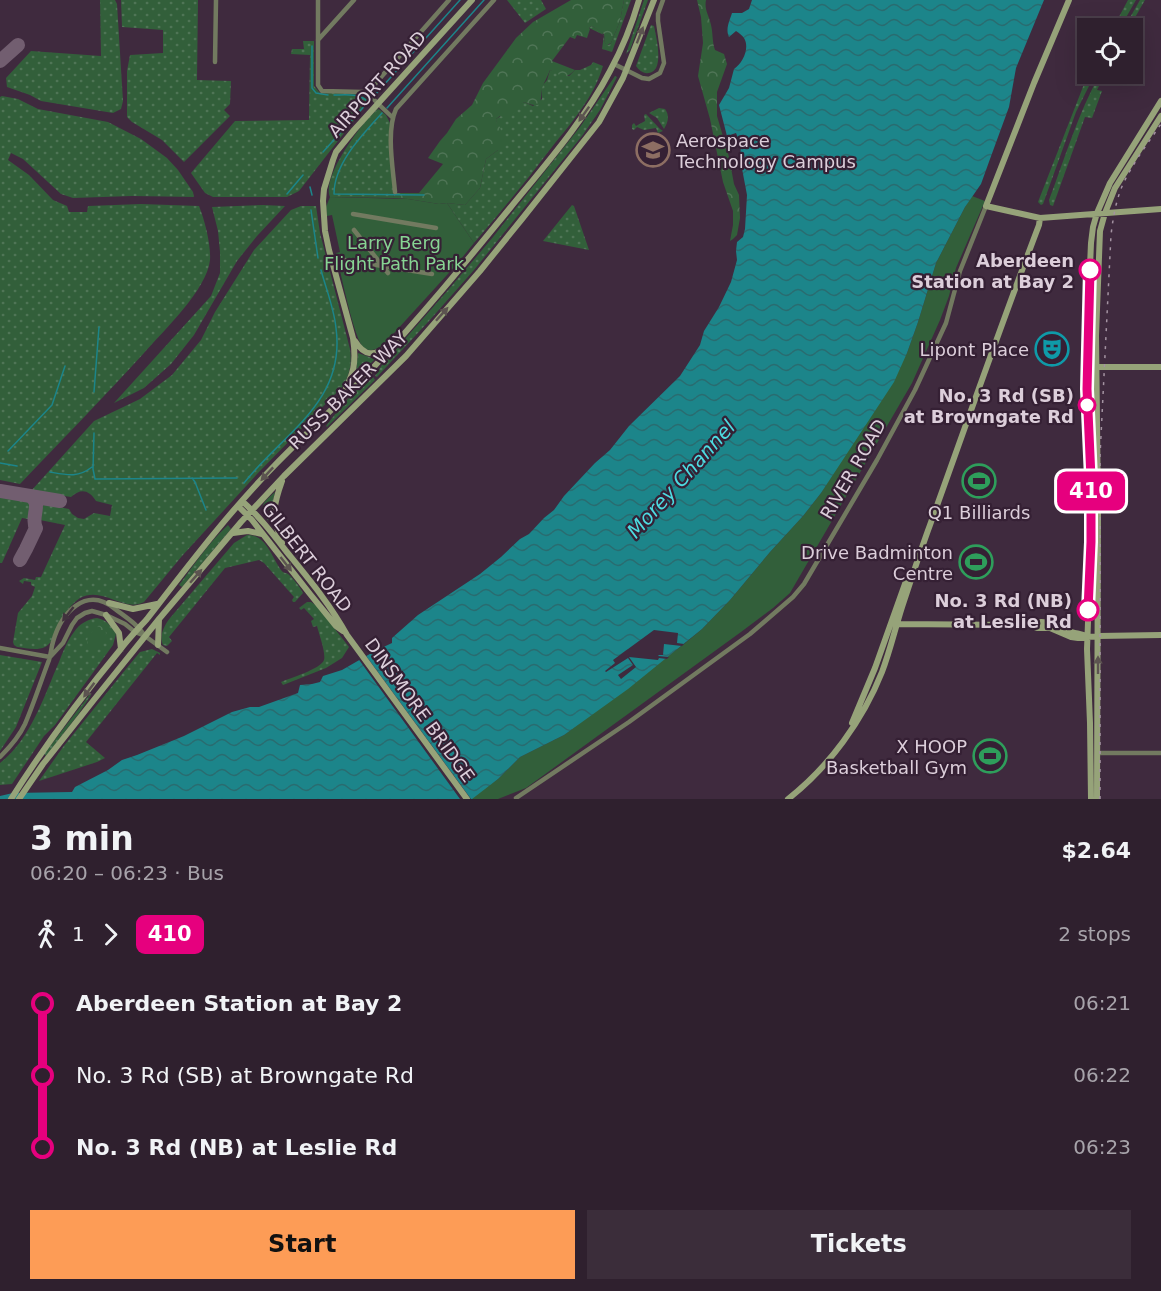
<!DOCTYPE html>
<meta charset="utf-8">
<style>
:root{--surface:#2f202e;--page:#3b2d3a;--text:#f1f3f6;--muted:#a7a3aa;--line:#4a3e4a;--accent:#fd9c56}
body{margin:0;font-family:"DejaVu Sans",sans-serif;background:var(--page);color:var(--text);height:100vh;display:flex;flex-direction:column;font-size:22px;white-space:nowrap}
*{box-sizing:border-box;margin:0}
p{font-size:20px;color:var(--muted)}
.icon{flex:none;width:33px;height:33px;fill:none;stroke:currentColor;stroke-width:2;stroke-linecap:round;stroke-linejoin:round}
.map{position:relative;height:799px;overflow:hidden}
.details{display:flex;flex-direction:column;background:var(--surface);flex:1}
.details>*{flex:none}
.badge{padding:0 12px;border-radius:9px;font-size:21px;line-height:39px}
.controls{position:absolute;left:1077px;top:18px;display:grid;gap:12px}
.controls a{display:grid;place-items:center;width:66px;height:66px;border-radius:0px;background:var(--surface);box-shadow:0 6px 24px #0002,0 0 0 2px var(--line);font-size:30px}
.map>.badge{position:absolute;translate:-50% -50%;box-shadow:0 0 0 3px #fff}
.legs{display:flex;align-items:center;gap:9px;height:66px;padding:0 30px;font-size:20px}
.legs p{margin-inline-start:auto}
.summary{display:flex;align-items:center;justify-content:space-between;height:102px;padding:0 30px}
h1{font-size:33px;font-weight:700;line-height:45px}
.action{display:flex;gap:12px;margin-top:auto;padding:12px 30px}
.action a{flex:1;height:69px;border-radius:0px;background:var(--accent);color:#111;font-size:24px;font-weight:700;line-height:69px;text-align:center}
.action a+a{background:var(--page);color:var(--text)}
ul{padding:0 30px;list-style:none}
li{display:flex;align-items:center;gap:21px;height:72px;font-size:22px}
li i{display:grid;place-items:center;width:9px;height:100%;margin:0 8px;background:currentColor}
li i::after{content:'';width:15px;height:15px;margin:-8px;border:4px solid;border-radius:50%;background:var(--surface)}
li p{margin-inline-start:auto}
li:first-child i{background:linear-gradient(#0000 50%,currentColor 0)}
li:last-child i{background:linear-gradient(currentColor 50%,#0000 0)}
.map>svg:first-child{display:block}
</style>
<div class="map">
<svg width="1161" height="799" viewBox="0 0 1161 799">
<defs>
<pattern id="grass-dots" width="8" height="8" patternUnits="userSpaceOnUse" patternTransform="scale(1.5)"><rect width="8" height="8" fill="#325f3a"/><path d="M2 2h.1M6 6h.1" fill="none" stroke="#4f7556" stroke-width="1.8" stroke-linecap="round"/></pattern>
<pattern id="forest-crowns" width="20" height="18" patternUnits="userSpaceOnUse" patternTransform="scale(1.5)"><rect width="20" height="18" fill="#325f3a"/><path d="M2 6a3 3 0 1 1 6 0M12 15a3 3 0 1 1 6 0" fill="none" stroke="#4f7556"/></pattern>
<pattern id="water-waves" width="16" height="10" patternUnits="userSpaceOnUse" patternTransform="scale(1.5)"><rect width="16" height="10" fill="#1c858a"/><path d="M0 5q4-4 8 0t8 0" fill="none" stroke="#296c70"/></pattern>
</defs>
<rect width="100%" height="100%" fill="#3f2a3e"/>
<path fill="url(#grass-dots)" d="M100,0H115L117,4L123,101L121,109L113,113L41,101L30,95L7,87L6,78L31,51L101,56Z
M121,0H198L197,80L231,81L230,104L224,110L230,116L184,162L162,140L132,122L127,117V71L130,55L163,53V30L122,27Z
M507,0H541L546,9L525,23Z
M624,0H631L612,52L602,49L604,35L589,28L592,26C602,32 604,31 605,43L609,45L611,43L620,21Z
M644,0H648L630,50L626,54Z
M1128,0H1136L1120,28H1113Z
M1140,0H1145L1129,28H1124Z
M651,25L654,26C656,36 665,71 649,73C643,74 639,70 636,66Z
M303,41H314V86L320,93C335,94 358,90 369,101L299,191L287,197H213L205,193L191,173L235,121L309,120L310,55L291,54L292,49H304Z
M593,62L603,66C594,97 572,122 552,147C527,180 501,212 474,243L447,203L465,205L480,188L486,159L498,150L496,119L524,102L533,106L542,99V86L547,80L550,70L569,76L575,70H580L591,65Z
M1088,74H1095L1076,112L1043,204L1041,205L1038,202Z
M1100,74H1105L1097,90L1102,91L1092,118L1085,117L1053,206L1050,205L1049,200C1065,158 1078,113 1100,74Z
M615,76L617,77L600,110L582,136L474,270L429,321L377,377L375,376L382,365L449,289L493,237L580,127Z
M2,96L18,99L38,109L108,122L141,139L167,158L178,170L193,192L194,197L132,196L73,198L61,194L23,159L11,153L8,160L29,175L53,200L67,206L69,212H87L88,206L141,204L199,206C205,221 211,245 210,260C207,290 163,331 144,353C103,398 62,440 20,484L0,480V97Z
M659,108L665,109C670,116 668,122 664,129L657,118L649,113Z
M378,109L380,110L386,115L390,123V151L394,198L330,197C321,178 362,121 378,109Z
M646,114L660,129L663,131L658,133L656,128L644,130L637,127L634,130L632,129V125L634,123L636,126L645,121L644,115Z
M263,205L285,206L257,236L237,261L194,335L171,364L144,388L114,403L211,296L220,273V252L218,231L212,207Z
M572,205L574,206L589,250L543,241Z
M301,206H316L320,233L350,349C352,363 350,372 344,385L258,473L182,556L144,602C124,613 103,586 80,598C75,601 67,610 64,615C58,624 55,642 45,647C37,651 25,648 17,647L14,645L13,642L18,613L32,596L35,587L31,585V582L24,581L23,584L19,581L24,578L35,580L36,577H41L65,525L40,520L38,517L44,504L69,509L72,514L78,518L84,519L94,513L110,516L112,505L96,501C89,490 81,488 71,497L31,491L94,421L140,399L172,375L201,340L215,312L254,250L291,210Z
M358,353L375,359L354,380L356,372Z
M373,377L375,380L327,427L326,426C340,408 353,390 373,377Z
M275,492L271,510L273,523L271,524C258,508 260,505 275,492Z
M0,497L30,502L32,506L31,517L28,519L22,518L2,563H0Z
M228,525L231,529L182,587L179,585C194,565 209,542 228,525Z
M247,535C266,534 272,558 281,570C284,574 285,572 288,574C294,579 300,587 303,593L295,602H293L292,600L294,597L264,563L259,560L225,568L169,637L172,641L167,646L163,645C159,635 164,626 170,618L234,543Z
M307,602H311L317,606L349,647L342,658L326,668L283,685L281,682C290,678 321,669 324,660C326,653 319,634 317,626L313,627L311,621L314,619L304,608L301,610L299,608Z
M97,618C107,620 111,626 116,634L113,645L55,725L44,736L12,784L0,785V763C31,739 44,696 59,662C63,652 67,641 74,632C79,624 88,619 97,618Z
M152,649L160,653V655L157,653L86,742L105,758L97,762L39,781L63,747L130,664L140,652Z
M0,655L42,662L16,727L0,751Z
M90,694L91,695L77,716L46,756L44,754Z"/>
<path fill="url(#forest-crowns)" d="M571,0H624L620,21L611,43L607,45L605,43L604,34L592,26L589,28L590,29L587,38L577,35L575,39L570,37L552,61L575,70C565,80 562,76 550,70C548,76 543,84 542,89C540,107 541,108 524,102C516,108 517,112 507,118L500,116L496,119L497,124L500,127L504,141L498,150L486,159L480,188L465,205L447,203L439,204L408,199L394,198V193H419L443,164L428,158L440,141L447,133L456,119L472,105L483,83L516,38L533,22Z
M697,0H706C704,10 709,15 711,25C713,33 712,41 715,50L724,54L727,64L717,92V116L729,157L734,184L739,195L740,218L737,235L733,239L730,241L733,225V211L723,182L710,119L698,76L703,43L701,17Z
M99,626C104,627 106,629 106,634L94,649L90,650C83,638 90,633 99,626Z"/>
<path fill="#325f3a" d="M972,196L985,201L956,268L949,296L940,320L912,383L790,593L773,608L741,632L526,788L498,799H470L498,779L520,757L564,735L684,644L702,629L730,600L770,552L803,516L821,493L907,353L918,322L936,263L965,207Z
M330,197L408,199L439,204L447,203L474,243L457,264L385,343C379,348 371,353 364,348C354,340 340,269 336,253L340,252L332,215L327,216L326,207Z"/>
<path fill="url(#water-waves)" d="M752,0H1044L1016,68L1009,107L990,159L981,184L965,207L936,263L918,322L907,353L894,382L821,493L803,516L770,552L730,600L702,629L628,689L564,735L520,757L498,779L472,799H0V796L13,793L72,792L75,787L108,770L122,760L137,755L184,736L232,712L250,707H259L298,693L300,685L312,684L320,682L323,676L342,670L375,651L392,643V638L418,615L480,574L501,557L520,539L529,534L544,518L554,510L564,496L595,463L610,450L629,426L680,376L700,345L704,331L719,307L731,282L737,260L736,251L737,242L743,237L745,229L747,195L740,158L741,145L736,133L727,136L719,105L729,88L734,69C743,63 750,48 744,38C742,35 739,33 736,31L729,37C725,29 730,20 732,13H742L749,9Z"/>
<path fill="#3f2a3e" d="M654,630L678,633L677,643L684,644L682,646L664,644L663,655H659L658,656L669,657L667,659L659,658L658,660L629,657L636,667L621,679L618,675L633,665L628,658L606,672L605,671L615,663L613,660Z
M364,653L471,799H460L357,657Z"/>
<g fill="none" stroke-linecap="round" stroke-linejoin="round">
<path stroke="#1c858a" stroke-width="1.5" d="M312,46V88L316,93L328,95
M334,95C345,95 358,93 367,101
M374,96L460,0
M387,108L484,0
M382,113C363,134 334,163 334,194L424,195
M323,152L369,101
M310,187L312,195
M287,194L303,175
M311,210L318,258
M94,392L99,327
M94,433L93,469L95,479L237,478
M8,451L52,405L65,366
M0,463L17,466
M50,472C67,475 78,478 92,467
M192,478L195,482L206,510
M244,483C283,433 346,402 336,328C334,308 326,289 321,270"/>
<path stroke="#725e70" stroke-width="14" d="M0,61L18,45
M0,491L60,501
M20,560L26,549L36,528C30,517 43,503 30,496"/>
<path stroke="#727a60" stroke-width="4.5" d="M318,0V85L322,91L363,92L367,93L392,117
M318,40L354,0
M215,62L216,0
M614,64L642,78L649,79L660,73L664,63L658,21V14L663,0
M367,93L449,0
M395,192C393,168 386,131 396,109L494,0
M353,214L436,228
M354,230L388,273
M345,260L432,274
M1020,278L1029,281
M0,648L50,657
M50,657L63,643L72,625L77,618L85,613L92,611L106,615L125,624L135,632L145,636L167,652
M1098,753H1161
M0,757C10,747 19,737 25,724C34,703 41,681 49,660C51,654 51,648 53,642C61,613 86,585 115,609C127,618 137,624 145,636
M516,798L629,722L750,634L793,597L804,584L877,460L915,390L946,323L960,271L986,206"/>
<path stroke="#96a379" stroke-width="6" d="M1069,0L1034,83L986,206L1040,218L1161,209
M355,341C366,359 375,354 392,347
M1094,367H1161
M342,397C353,374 357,365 353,338L329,250L325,231L323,201L324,189L333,160L336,152L354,130L472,0
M242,501C259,516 272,533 286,551C308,578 330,604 347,635L467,799
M238,506L252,520L310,594L336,626L343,631
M233,533L248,531L262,534
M282,543C272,515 272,509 282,481
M109,603L133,609L157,604
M106,615L119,633L121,649
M898,624L1028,625L1037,628H1050L1071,637L1078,638L1098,636L1161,635
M1029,624C1046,619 1052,624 1068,631C1074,633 1081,634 1087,636
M158,645L159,619
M852,723L875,668L906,581
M11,799C44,747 81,697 120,650C128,639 138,629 147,619C188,566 228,513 275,465C306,433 339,404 370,371C419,319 465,263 510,208C546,164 584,121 610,71C622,49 632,24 639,0
M19,799L43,764L93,701L159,619L241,522L284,476L406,356L480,271L522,219L599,122L623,78L654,0
M788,799C829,767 863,720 882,672C890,651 895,629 902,607C911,580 920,552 930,525C966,425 1001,325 1039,225L1040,218
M1091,799L1090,723L1087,649L1091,542V478L1087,389V336L1091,243L1093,227L1097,213L1110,183L1161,101
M1097,799L1098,509L1096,336L1100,231L1105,213L1115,188L1161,116"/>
<path stroke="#a493a2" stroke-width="1.5" stroke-dasharray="3 6" stroke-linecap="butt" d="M1100,799V456L1111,235C1113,218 1116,200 1123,184C1133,163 1148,143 1161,124"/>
</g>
<defs><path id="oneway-solid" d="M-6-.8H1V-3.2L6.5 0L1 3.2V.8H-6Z" transform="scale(1.5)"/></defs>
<g fill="#5c5450">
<use href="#oneway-solid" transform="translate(640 35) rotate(-69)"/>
<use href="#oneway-solid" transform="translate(584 114) rotate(125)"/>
<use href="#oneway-solid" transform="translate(442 314) rotate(-48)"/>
<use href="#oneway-solid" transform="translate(267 474) rotate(133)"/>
<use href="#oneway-solid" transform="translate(286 564) rotate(52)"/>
<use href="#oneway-solid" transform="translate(196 576) rotate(-49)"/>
<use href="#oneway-solid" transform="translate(1098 665) rotate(-90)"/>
<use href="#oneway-solid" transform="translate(89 690) rotate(127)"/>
</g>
<use fill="#41323d" href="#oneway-solid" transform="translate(68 614) rotate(128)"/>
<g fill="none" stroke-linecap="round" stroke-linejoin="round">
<defs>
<path id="line-1" d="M1088,610L1091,542V478L1087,389L1090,270"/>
</defs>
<use href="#line-1" stroke="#fff" stroke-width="14"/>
<use href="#line-1" stroke="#e6007e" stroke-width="9"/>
</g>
<defs>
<symbol id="university-ring" viewBox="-11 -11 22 22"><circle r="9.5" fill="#352034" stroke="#8d6e63" stroke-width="1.5"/><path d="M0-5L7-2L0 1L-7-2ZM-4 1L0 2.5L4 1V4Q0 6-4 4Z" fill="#8d6e63"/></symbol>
<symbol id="theatre-ring" viewBox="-11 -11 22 22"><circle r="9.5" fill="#352034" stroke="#0f9aa8" stroke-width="1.5"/><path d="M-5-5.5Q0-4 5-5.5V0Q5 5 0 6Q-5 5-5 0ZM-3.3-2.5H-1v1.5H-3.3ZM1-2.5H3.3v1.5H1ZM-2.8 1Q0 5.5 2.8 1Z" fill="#0f9aa8"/></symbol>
<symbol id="stadium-ring" viewBox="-11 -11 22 22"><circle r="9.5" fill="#352034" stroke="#2e9e5b" stroke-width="1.5"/><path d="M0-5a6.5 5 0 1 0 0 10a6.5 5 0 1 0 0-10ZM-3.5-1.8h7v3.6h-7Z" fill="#2e9e5b"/></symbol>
</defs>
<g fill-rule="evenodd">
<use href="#university-ring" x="634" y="131" width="38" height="38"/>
<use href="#theatre-ring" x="1033" y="330" width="38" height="38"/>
<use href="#stadium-ring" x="960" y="462" width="38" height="38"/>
<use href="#stadium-ring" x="957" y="543" width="38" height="38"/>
<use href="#stadium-ring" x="971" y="737" width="38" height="38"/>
</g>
<g fill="#fff" stroke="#e6007e" stroke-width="3">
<circle cx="1090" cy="270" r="10"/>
<circle cx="1087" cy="405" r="8"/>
<circle cx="1088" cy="610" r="10"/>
</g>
<g text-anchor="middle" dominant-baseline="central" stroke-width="4.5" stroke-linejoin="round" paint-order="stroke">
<g font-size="18" fill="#dcceda" stroke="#352034">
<text transform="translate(377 84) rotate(-48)">AIRPORT ROAD</text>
<text transform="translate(348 390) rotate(-45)">RUSS BAKER WAY</text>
<text transform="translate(853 469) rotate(-60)">RIVER ROAD</text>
<text transform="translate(307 557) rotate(52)">GILBERT ROAD</text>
<text transform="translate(420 710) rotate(54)">DINSMORE BRIDGE</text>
</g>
<g font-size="18" fill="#dcceda" stroke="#352034" text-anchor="end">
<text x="676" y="140" text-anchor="start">Aerospace<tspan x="676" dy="21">Technology Campus</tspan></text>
<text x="1029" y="349">Lipont Place</text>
<text x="979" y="512" text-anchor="middle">Q1 Billiards</text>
<text x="953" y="552">Drive Badminton<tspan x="953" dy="21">Centre</tspan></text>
<text x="967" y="746">X HOOP<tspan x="967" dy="21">Basketball Gym</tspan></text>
</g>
<g font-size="18" fill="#87d493" stroke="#352034">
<text x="394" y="242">Larry Berg<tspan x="394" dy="21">Flight Path Park</tspan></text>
</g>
<g font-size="18" font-weight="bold" fill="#dcceda" stroke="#352034" text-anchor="end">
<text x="1074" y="260">Aberdeen<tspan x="1074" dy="21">Station at Bay 2</tspan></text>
<text x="1074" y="395">No. 3 Rd (SB)<tspan x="1074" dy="21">at Browngate Rd</tspan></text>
<text x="1072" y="600">No. 3 Rd (NB)<tspan x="1072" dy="21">at Leslie Rd</tspan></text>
</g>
<g font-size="20" font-style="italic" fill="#4ddbe1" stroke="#352034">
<text transform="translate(681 479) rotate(-48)">Morey Channel</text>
</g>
</g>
</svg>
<div class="controls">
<a><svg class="icon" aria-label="locate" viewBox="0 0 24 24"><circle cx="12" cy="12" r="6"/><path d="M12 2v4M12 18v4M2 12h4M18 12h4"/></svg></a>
</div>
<b class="badge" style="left:1091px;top:491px;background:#e6007e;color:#fff">410</b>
</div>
<section class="details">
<div class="summary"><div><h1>3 min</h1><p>06:20 – 06:23 · Bus</p></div><b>$2.64</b></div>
<div class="legs"><svg class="icon" aria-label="walk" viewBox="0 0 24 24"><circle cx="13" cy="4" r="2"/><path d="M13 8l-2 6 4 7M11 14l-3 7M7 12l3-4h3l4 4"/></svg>1<svg class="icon" aria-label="forward" viewBox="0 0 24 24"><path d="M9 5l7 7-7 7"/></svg><b class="badge" style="background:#e6007e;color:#fff">410</b><p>2 stops</p></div>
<ul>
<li><i style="color:#e6007e"></i><b>Aberdeen Station at Bay 2</b><p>06:21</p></li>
<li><i style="color:#e6007e"></i><span>No. 3 Rd (SB) at Browngate Rd</span><p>06:22</p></li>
<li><i style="color:#e6007e"></i><b>No. 3 Rd (NB) at Leslie Rd</b><p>06:23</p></li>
</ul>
<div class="action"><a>Start</a><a>Tickets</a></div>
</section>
